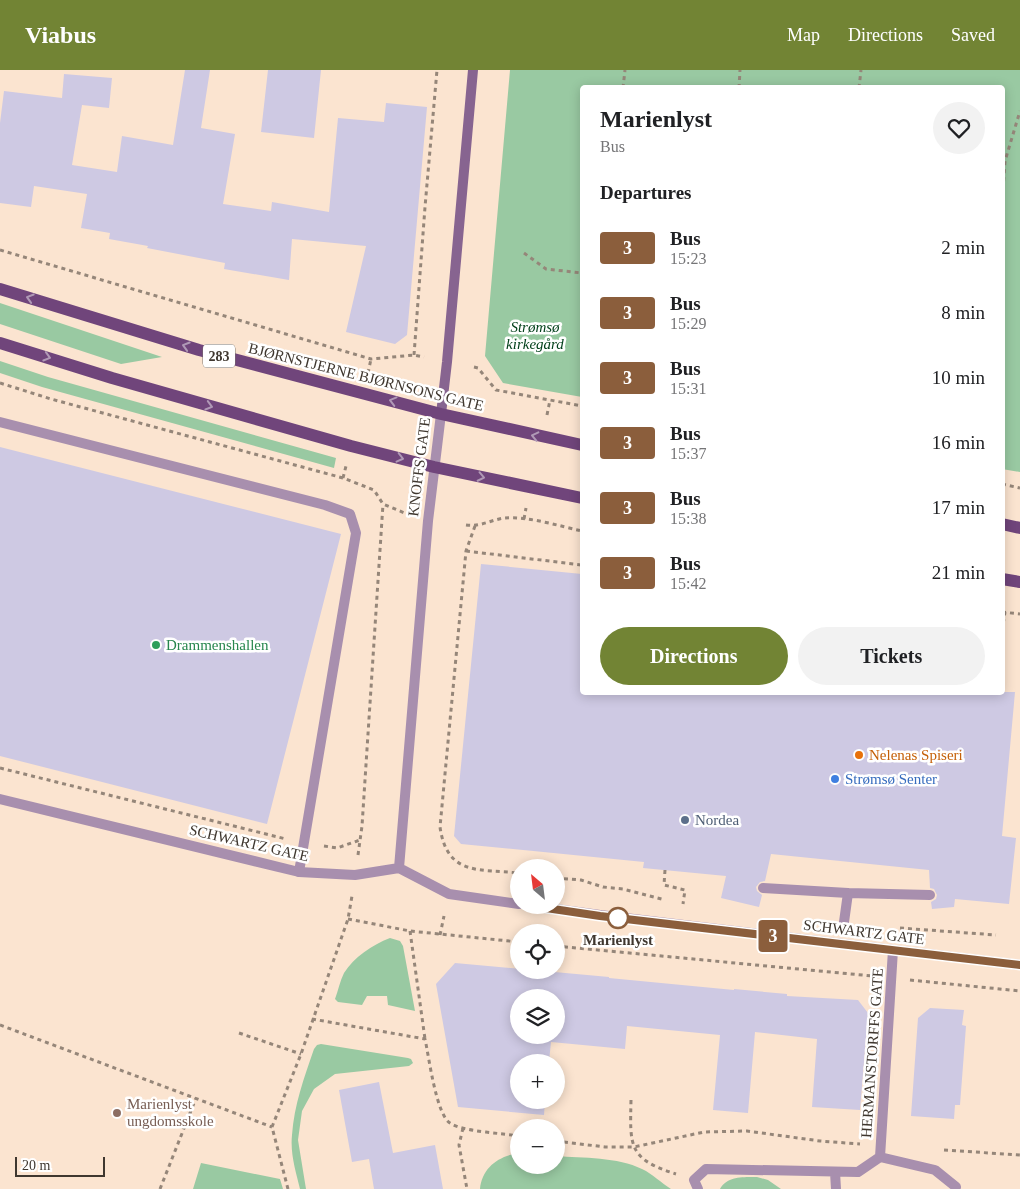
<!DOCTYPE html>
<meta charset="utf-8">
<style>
:root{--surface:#fff;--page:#f2f2f2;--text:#202124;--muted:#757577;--accent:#728434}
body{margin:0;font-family:"Times New Roman",serif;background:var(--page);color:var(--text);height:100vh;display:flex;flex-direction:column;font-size:19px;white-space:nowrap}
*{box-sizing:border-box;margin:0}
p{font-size:16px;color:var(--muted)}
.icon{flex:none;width:28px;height:28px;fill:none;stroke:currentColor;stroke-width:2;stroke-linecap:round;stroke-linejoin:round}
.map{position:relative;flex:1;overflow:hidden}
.drawer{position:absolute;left:580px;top:15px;width:425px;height:610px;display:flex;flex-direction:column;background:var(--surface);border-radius:5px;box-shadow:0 2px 12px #0003}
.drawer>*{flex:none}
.badge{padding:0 10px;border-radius:4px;font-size:18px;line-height:32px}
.needle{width:32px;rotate:332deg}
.fabs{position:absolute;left:510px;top:789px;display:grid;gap:10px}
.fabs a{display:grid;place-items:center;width:55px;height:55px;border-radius:50%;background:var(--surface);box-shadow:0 2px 12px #0003;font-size:25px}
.scale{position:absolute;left:15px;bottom:12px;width:90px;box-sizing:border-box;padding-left:5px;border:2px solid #3f372f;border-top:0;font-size:14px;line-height:18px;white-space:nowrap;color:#3f372f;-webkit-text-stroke:4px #fff;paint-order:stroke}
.map>.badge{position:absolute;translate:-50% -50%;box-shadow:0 0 0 2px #fff}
h2{padding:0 20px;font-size:19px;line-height:45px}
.round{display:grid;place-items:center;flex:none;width:52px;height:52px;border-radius:26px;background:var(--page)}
.summary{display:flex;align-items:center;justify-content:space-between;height:85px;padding:0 20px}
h1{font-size:24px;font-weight:600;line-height:38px}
.cta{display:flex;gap:10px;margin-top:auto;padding:10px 20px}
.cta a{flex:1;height:58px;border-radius:30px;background:var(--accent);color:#fff;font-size:20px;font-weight:600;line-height:58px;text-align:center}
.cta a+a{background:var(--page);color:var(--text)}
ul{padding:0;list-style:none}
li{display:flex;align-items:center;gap:15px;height:65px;padding:0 20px}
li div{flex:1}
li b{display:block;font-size:19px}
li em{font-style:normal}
li .badge{min-width:55px;font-weight:700;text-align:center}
header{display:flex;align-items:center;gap:30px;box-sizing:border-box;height:70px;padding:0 25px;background:var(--accent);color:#fff}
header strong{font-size:24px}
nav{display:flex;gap:28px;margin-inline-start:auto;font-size:18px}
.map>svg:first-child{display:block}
</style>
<header>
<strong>Viabus</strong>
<nav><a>Map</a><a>Directions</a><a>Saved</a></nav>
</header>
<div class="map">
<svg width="1020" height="1119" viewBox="0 0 1020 1119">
<rect width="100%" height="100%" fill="#fbe4d0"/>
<path fill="#99c9a2" d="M510,0H1020V402L1002,399V18H582V327L503,313L485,286Z
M0,233L162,287L121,294L0,254Z
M0,291L48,307L336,388L334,398L42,317L0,303Z
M390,868L400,871L403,876L415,941L388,935L387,926H367L362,935L338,932L335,929C338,921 340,911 344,903C354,887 372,875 390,868Z
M321,974L408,988L411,989L413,993L409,996L335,1004L314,1019L302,1041L298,1070L306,1119H300C296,1102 290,1084 292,1065C294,1035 304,1008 314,979L317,975Z
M519,1083V1095H556V1086C583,1088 618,1087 642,1099C653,1104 661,1113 671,1119H480C482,1098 498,1086 519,1083Z
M201,1093L280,1109L283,1119H193Z
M757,1107L768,1110L781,1119H720C727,1106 743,1107 757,1107Z"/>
<path fill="#cec9e3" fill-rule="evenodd" d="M185,0H210L201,58L235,64L223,134L271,141L272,132L329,142L338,48L384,52L386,33L427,37L407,265L395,274L346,262L366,176L292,169L289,210L224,199L225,193L147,178L148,176L109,169L110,163L81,158L87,124L34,116L31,137L0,133V53L4,21L62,28L64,4L112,8L109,38L82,35L72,95L117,102L122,66L173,75Z
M268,0H321L314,68L261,62Z
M0,377L341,464L267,754L0,686Z
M481,494L582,504V622H1015L1002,766L1016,768L1009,834L955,829L954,837L932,839L931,832L936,829L937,825L934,819L930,818L929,800L771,784L765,811L760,812L756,817L757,821L762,825L759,837L721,828L726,806L643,798L644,792L461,774L454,766Z
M455,893L609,907V908L734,920V919L787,924V926L858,930L868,943L860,1040L812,1037L817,969L755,962L748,1043L713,1040L720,965L627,956L625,979L551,972L549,992H519V1030H545L544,1045L458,1037L436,914ZM519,928H556V965H519Z
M930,938L964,940L962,955L966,956L960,1035H955L954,1049L911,1046L918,948Z
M379,1012L393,1083L435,1075L443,1119H374L369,1089L352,1092L339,1020Z"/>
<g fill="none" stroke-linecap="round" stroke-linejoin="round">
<path stroke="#958679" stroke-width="3" stroke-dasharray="4 4" stroke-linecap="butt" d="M623,18L625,0
M739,18L740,0
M859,18L861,0
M1002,135L1005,91L1020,41
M0,180L371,289L414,285L424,287
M524,183L546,199L582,203
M414,285L425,137L437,0
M474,297L478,298L496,320L582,336
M368,303L371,289
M0,313L51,329L343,408L374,420L383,434L407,444
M547,345L550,330
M343,408L346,396
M1002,414L1020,418
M524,449L526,438
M466,455C480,457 491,450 504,448C528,446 559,456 582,461
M475,456L466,481L440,757C447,806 479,799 519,803
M466,481L582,495
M1002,542L1020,544
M1002,561L1005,542
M0,698L286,769
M324,776L337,778L360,770
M358,785L362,756L383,434
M665,800L664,815L685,820L683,834
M556,808L581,810L603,817L623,819L665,830
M348,849L410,861L519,872
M900,858L996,865
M410,861L425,969
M440,865L444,846
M556,876L872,906
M910,910L1020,921
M312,949L425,969C429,987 436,1044 450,1053C463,1062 502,1063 519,1066
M0,955L272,1057
M239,963L301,984
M631,1030C630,1076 628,1089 676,1104
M463,1058L459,1075L467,1119
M556,1071L605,1077H634L704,1062L747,1061L820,1071L860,1074
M944,1080L1020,1085
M160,1119L196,1028
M288,1119L272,1057L301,984L348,849L352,826"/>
<path stroke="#a88fae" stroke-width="10" d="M0,352L325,435L350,444L356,463L299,802
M763,818L848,823L930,825
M844,852L848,823
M880,1087L893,880
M835,1102L836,1119
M698,1119L694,1110L706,1099L858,1102L880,1087L935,1100L956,1117"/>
<path stroke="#a88fae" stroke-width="10" d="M0,729L299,802L355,805L399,798L449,824L519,834
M399,798L428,451L441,344
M526,835L600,845L1020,895"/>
<path stroke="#876490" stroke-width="10" d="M441,344L447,292L473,0"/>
<path stroke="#70457b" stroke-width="12" d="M0,219L199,280L441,344L582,375
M0,273L112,308L351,376L434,397L582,428
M1002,454L1020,458
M1002,509L1020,512"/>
</g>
<defs><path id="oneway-chevron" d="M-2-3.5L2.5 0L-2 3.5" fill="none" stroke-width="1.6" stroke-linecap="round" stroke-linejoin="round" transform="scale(1.25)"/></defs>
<g stroke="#b099b6">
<use href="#oneway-chevron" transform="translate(30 228) rotate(-163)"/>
<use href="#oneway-chevron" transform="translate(186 276) rotate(-163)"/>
<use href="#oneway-chevron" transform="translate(47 287) rotate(17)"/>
<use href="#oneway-chevron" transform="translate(393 331) rotate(-165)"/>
<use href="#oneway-chevron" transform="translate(209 336) rotate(16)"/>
<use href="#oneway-chevron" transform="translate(535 366) rotate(-167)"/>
<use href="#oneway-chevron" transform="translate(400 388) rotate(14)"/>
<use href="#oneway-chevron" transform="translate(481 407) rotate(12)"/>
</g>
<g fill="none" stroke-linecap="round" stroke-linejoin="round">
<defs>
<path id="line" d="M526,835L600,846L1020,895"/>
</defs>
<use href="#line" stroke="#fff" stroke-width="11"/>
<use href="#line" stroke="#8b5e3c" stroke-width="8"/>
</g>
<circle fill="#2e9e5b" stroke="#fff" stroke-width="2" cx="156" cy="575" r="5"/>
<circle fill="#e8710a" stroke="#fff" stroke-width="2" cx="859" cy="685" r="5"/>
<circle fill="#3f7fe0" stroke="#fff" stroke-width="2" cx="835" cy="709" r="5"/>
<circle fill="#5c6f8a" stroke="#fff" stroke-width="2" cx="685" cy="750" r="5"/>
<circle fill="#fff" stroke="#8b5e3c" stroke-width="2.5" cx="618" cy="848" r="10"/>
<circle fill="#8d6e63" stroke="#fff" stroke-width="2" cx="117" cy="1043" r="5"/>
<g text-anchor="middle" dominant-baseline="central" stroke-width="5" stroke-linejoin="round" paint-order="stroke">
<rect fill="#fff" stroke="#79736d" stroke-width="1" x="203" y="274.5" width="32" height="23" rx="4"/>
<g font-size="14" font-weight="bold" fill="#3f372f">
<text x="219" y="286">283</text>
</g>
<g font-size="15" font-style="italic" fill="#03411b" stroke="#fff">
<text x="535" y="257">Strømsø<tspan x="535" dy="17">kirkegård</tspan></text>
</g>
<g font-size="15" fill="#3f372f" stroke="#fff">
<text transform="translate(366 307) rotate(14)">BJØRNSTJERNE BJØRNSONS GATE</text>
<text transform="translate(419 397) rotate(-83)">KNOFFS GATE</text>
<text transform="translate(249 773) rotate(13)">SCHWARTZ GATE</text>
<text transform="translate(864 862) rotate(7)">SCHWARTZ GATE</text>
<text transform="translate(872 983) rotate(-86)">HERMANSTORFFS GATE</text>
</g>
<g font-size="15" fill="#27864d" stroke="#fff" text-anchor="start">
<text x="166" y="575">Drammenshallen</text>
</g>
<g font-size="15" fill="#c56008" stroke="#fff" text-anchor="start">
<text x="869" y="685">Nelenas Spiseri</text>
</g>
<g font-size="15" fill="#366cbe" stroke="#fff" text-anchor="start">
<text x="845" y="709">Strømsø Senter</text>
</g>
<g font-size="15" fill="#4e5e75" stroke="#fff" text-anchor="start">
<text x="695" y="750">Nordea</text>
</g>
<g font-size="15" font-weight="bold" fill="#3f372f" stroke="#fff">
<text x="618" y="870">Marienlyst</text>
</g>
<g font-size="15" fill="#785e54" stroke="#fff" text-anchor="start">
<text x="127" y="1034">Marienlyst<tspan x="127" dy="17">ungdomsskole</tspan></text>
</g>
</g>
</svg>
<div class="fabs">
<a><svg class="needle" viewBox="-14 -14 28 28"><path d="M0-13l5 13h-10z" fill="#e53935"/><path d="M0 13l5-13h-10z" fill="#757577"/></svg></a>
<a><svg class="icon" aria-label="locate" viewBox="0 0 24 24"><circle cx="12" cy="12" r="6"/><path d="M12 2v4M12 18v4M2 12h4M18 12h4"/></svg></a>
<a><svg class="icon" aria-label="layers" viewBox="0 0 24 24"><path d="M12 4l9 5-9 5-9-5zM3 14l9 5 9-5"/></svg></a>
<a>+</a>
<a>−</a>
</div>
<div class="scale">20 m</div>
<b class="badge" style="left:773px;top:866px;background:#8b5e3c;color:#fff">3</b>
<section class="drawer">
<div class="summary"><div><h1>Marienlyst</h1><p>Bus</p></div><a class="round"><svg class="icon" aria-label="heart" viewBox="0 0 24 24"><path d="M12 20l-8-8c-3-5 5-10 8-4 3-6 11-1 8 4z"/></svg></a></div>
<h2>Departures</h2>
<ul>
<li><span class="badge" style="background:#8b5e3c;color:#fff">3</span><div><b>Bus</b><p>15:23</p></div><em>2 min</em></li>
<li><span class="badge" style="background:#8b5e3c;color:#fff">3</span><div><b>Bus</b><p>15:29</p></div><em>8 min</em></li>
<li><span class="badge" style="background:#8b5e3c;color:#fff">3</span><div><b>Bus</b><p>15:31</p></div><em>10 min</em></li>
<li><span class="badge" style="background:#8b5e3c;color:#fff">3</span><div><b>Bus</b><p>15:37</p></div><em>16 min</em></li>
<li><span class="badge" style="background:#8b5e3c;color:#fff">3</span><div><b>Bus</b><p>15:38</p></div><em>17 min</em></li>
<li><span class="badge" style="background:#8b5e3c;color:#fff">3</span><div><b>Bus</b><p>15:42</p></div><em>21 min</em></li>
</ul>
<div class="cta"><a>Directions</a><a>Tickets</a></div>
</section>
</div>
